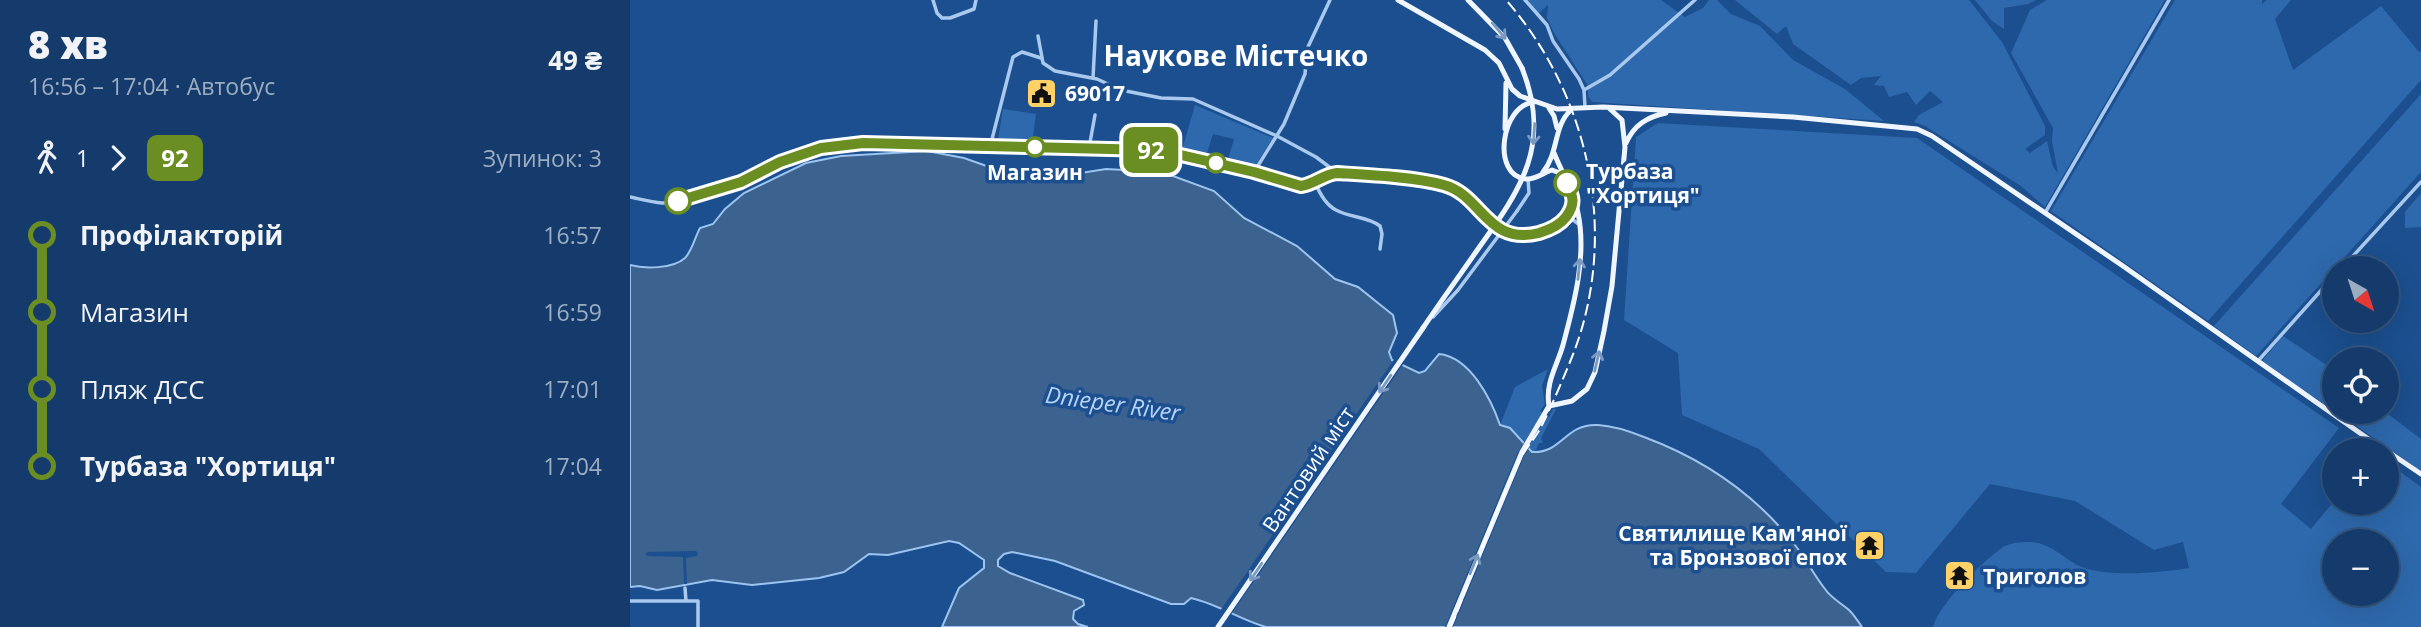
<!DOCTYPE html>
<html lang="uk">
<meta charset="utf-8">
<style>
:root{--surface:#143b6b;--page:#214673;--text:#f1f3f6;--muted:#9dadc1;--line:#33557e}
body{margin:0;font-family:"Open Sans",sans-serif;background:var(--page);color:var(--text);height:100vh;display:flex;flex-direction:column;font-size:26px;white-space:nowrap}
*{box-sizing:border-box;margin:0}
p{font-size:23px;color:var(--muted)}
.icon{flex:none;width:38px;height:38px;fill:none;stroke:currentColor;stroke-width:2;stroke-linecap:round;stroke-linejoin:round}
.map{position:relative;flex:1;overflow:hidden}
.panel{display:flex;flex-direction:column;background:var(--surface);width:630px}
.panel>*{flex:none}
.badge{padding:0 14px;border-radius:10px;font-size:24px;line-height:46px}
.needle{width:46px;rotate:141deg}
.fabs{position:absolute;left:1692px;top:256px;display:grid;gap:14px}
.fabs a{display:grid;place-items:center;width:77px;height:77px;border-radius:50%;background:var(--surface);box-shadow:0 7px 28px #0002,0 0 0 2px var(--line);font-size:35px}
.map>.badge{position:absolute;translate:-50% -50%;box-shadow:0 0 0 4px #fff}
.legs{display:flex;align-items:center;gap:10px;height:77px;padding:0 28px;font-size:23px}
.legs p{margin-inline-start:auto}
.head{display:flex;align-items:center;justify-content:space-between;height:119px;padding:0 28px}
h1{font-size:38px;font-weight:800;line-height:52px}
ul{padding:0 28px;list-style:none}
li{display:flex;align-items:center;gap:24px;height:77px;font-size:26px}
li i{display:grid;place-items:center;width:10px;height:100%;margin:0 9px;background:currentColor}
li i::after{content:'';width:18px;height:18px;margin:-9px;border:5px solid;border-radius:50%;background:var(--surface)}
li p{margin-inline-start:auto}
li:first-child i{background:linear-gradient(#0000 50%,currentColor 0)}
li:last-child i{background:linear-gradient(currentColor 50%,#0000 0)}
main{display:flex;flex:1;min-height:0}
.map>svg:first-child{display:block}
</style>
<main>
<section class="panel">
<div class="head"><div><h1>8 хв</h1><p>16:56 – 17:04 · Автобус</p></div><b>49 ₴</b></div>
<div class="legs"><svg class="icon" aria-label="walk" viewBox="0 0 24 24"><circle cx="13" cy="4" r="2"/><path d="M13 8l-2 6 4 7M11 14l-3 7M7 12l3-4h3l4 4"/></svg>1<svg class="icon" aria-label="forward" viewBox="0 0 24 24"><path d="M9 5l7 7-7 7"/></svg><b class="badge" style="background:#6b8e23;color:#fff">92</b><p>Зупинок: 3</p></div>
<ul>
<li><i style="color:#6b8e23"></i><b>Профілакторій</b><p>16:57</p></li>
<li><i style="color:#6b8e23"></i><span>Магазин</span><p>16:59</p></li>
<li><i style="color:#6b8e23"></i><span>Пляж ДСС</span><p>17:01</p></li>
<li><i style="color:#6b8e23"></i><b>Турбаза &quot;Хортиця&quot;</b><p>17:04</p></li>
</ul>
</section>
<div class="map">
<svg width="1791" height="627" viewBox="0 0 1791 627">
<rect width="100%" height="100%" fill="#1b4f8f"/>
<path fill="#2e69ad" fill-rule="evenodd" d="M895,0H1031L1055,17L1073,8L1079,0H1087L1101,14L1130,26L1163,60L1215,89L1254,121L962,102L958,96V86L924,33L917,18L918,5L907,15Z
M1105,0H1339L1372,42L1415,126V135L1395,149L1400,153L1417,141L1423,167L1428,173L1422,141L1423,128L1381,53L1400,10L1417,0H1535L1415,207L1391,186L1295,126L1284,122L1289,115L1313,102L1300,91L1286,105L1277,92L1259,97L1254,86L1244,85L1251,76L1231,78L1221,85L1163,44L1156,26L1147,34Z
M1345,0H1406L1398,4L1374,8V29L1362,21Z
M1545,0H1632V4L1637,0H1661L1645,19L1663,70L1751,6L1789,52L1791,51V80L1578,321L1421,211Z
M1791,94V172L1626,356L1584,326Z
M565,105L643,138L623,169L597,162L604,139L583,134L576,156L552,150Z
M373,109L406,114L402,144L368,140Z
M1028,123L1287,138L1709,428L1651,504L1681,529L1704,501L1757,502V462L1791,487V627H1303C1308,605 1353,561 1373,547C1380,543 1390,542 1399,542C1418,542 1431,556 1447,565C1473,578 1530,573 1559,568L1553,542L1524,550L1445,501L1360,484L1286,573L1256,572L1129,449L1052,415L1048,353L994,320L1006,137ZM1704,541H1757V593H1704Z
M1791,193V227L1775,228V212Z
M1653,336L1704,370V411L1632,361Z
M918,369L912,386L915,404L910,411L919,417L923,409H926L911,438L913,443H909L906,450L902,452L880,428L870,425L885,387Z
M1705,411H1754L1791,439V471Z"/>
<path fill="#3c6290" stroke="#9cc4f0" stroke-width="2" d="M297,151L334,158L365,169L412,171L438,175L476,169L513,171L543,176L584,191L614,218L667,246L705,279L728,287L763,315L767,333L759,352L762,360L789,373L795,371L809,354C840,357 861,399 870,425L880,428L902,452C932,454 935,423 968,425C985,426 999,431 1014,437C1073,459 1126,495 1165,545C1176,559 1184,575 1195,589C1201,598 1211,603 1219,610C1224,615 1228,621 1232,627H636C610,620 588,604 561,598L554,604H541L425,561L382,552L374,554L368,560V566L380,573L453,600L454,605L444,611L443,619L448,624L458,627H312L329,588L354,568V560L329,543L319,541L258,555L239,554L214,572L189,578L122,585L82,580L27,590L10,586L0,587V265C14,269 43,269 55,258C62,251 65,237 70,228L83,224L95,209L114,193L176,163L211,156Z"/>
<path fill="#1b4f8f" d="M765,358L774,363L600,616L590,611Z
M895,441L900,446L894,456L823,627H815L887,454Z
M66,551L68,553L67,556L56,558L57,584H54L53,557L18,556L15,554L18,552Z"/>
<g fill="none" stroke-linecap="round" stroke-linejoin="round">
<path stroke="#a9c9ee" stroke-width="3.5" d="M303,0L307,13L312,18H320L344,9L346,0
M895,0L917,25L923,41L949,79L954,90L955,107
M408,36L413,63L425,71L467,79L491,90L531,98L563,99L647,136L686,157L706,172
M463,78L466,21
M954,90L980,75L1065,0
M360,147L383,57L392,52L411,58
M459,148L465,115
M624,172L654,124L675,74L677,49L700,0
M685,182C689,192 696,205 706,210C720,218 737,216 750,226L752,234L750,249
M0,197C10,199 21,202 32,203C67,203 117,177 149,162C176,150 204,145 233,143L522,150L538,152L624,172L671,186C685,184 694,174 707,173L811,184L823,188L837,198L863,225L889,234L907,233L925,226L938,215L944,201
M887,211L899,193L898,179
M1415,213L1539,0
M935,220H943L950,225
M1712,268L1791,182
M1628,361L1704,276
M55,588L56,601
M0,601H68V627"/>
<path stroke="#f0f6ff" stroke-width="5" d="M768,0L855,50L869,63L882,89L890,96L927,109L973,107L1163,117L1287,129L1302,136L1493,266L1754,450
M838,0L875,38L892,68
M904,102C871,105 861,176 896,179C905,180 913,173 922,170L932,174
M919,108L924,116L927,128
M875,129L876,83
M996,143C1004,125 1017,117 1036,113
M913,172C929,153 923,126 941,110
M919,406L942,401L957,389L965,372L974,331L982,286L995,147L992,120L980,109
M919,406C915,383 927,366 933,345C944,304 957,256 948,213C944,192 932,173 924,153
M1757,451L1791,474
M588,627L793,328
M819,627L892,452L919,406"/>
<path stroke="#fff" stroke-width="2" stroke-dasharray="12 5" stroke-linecap="butt" d="M821,627C844,571 865,509 892,456C898,445 907,436 912,425C923,403 933,379 942,357C990,236 960,96 876,0"/>
<path stroke="#a9c9ee" stroke-width="3.5" d="M803,317L828,290L887,211"/>
<path stroke="#f0f6ff" stroke-width="5" d="M793,328C811,301 830,275 848,249C892,188 922,144 892,68"/>
</g>
<defs><path id="oneway-shaft" d="M-6 0H5M1.5-3L5.5 0L1.5 3" fill="none" stroke-width="1.6" stroke-linecap="round" stroke-linejoin="round" transform="scale(1.75)"/></defs>
<g stroke="#7b9ac1">
<use href="#oneway-shaft" transform="translate(869 31) rotate(50)"/>
<use href="#oneway-shaft" transform="translate(904 134) rotate(94)"/>
<use href="#oneway-shaft" transform="translate(949 269) rotate(-84)"/>
<use href="#oneway-shaft" transform="translate(967 361) rotate(-77)"/>
<use href="#oneway-shaft" transform="translate(755 384) rotate(124)"/>
<use href="#oneway-shaft" transform="translate(844 564) rotate(-68)"/>
<use href="#oneway-shaft" transform="translate(626 572) rotate(124)"/>
</g>
<g fill="none" stroke-linecap="round" stroke-linejoin="round">
<defs>
<path id="line-1" d="M48,201L111,182L150,162L191,148L233,143L522,150L538,152L624,172L671,186C685,184 694,174 707,173C739,175 784,177 814,185C852,195 857,246 909,233C919,230 930,225 936,217C946,204 943,196 937,183"/>
</defs>
<use href="#line-1" stroke="#fff" stroke-width="16"/>
<use href="#line-1" stroke="#6b8e23" stroke-width="10"/>
</g>
<defs>
<symbol id="civic-square" viewBox="-11 -11 22 22"><rect x="-9" y="-9" width="18" height="18" rx="4" fill="#ffd166" stroke="#1b4f8f"/><path d="M-.6-6.5H3V-4.5H.6V-3L4-1V1h2V6H-6V1h2V-1L-.6-3ZM-1.2 2.5V6h2.4V2.5Z" fill="#111"/></symbol>
<symbol id="temple-square" viewBox="-11 -11 22 22"><rect x="-9" y="-9" width="18" height="18" rx="4" fill="#ffd166" stroke="#1b4f8f"/><path d="M0-6L5-2H3V0L6.5 2.5H4V6H1.5V3h-3V6H-4V2.5H-6.5L-3 0V-2H-5Z" fill="#111"/></symbol>
</defs>
<g fill-rule="evenodd">
<use href="#civic-square" x="394" y="76" width="35" height="35"/>
<use href="#temple-square" x="1222" y="528" width="35" height="35"/>
<use href="#temple-square" x="1312" y="558" width="35" height="35"/>
</g>
<g fill="#fff" stroke="#6b8e23" stroke-width="3.5">
<circle cx="405" cy="147" r="9"/>
<circle cx="586" cy="163" r="9"/>
<circle cx="937" cy="183" r="12"/>
<circle cx="48" cy="201" r="12"/>
</g>
<g text-anchor="middle" dominant-baseline="central" stroke-width="7" stroke-linejoin="round" paint-order="stroke">
<g font-size="21" font-weight="bold" fill="#fff" stroke="#1b4f8f" text-anchor="start">
<text x="435" y="93">69017</text>
<text x="1217" y="533" text-anchor="end">Святилище Кам'яної<tspan x="1217" dy="24">та Бронзової епох</tspan></text>
<text x="1353" y="576">Триголов</text>
</g>
<g font-size="21" font-weight="bold" fill="#fff" stroke="#1b4f8f" text-anchor="start">
<text x="956" y="171">Турбаза<tspan x="956" dy="24">"Хортиця"</tspan></text>
<text x="405" y="172" text-anchor="middle">Магазин</text>
</g>
<g font-size="21" fill="#fff" stroke="#1b4f8f">
<text transform="translate(678 469) rotate(-56)">Вантовий міст</text>
</g>
<g font-size="23" font-style="italic" fill="#b5d3f5" stroke="#1b4f8f">
<text transform="translate(483 403) rotate(8)">Dnieper River</text>
</g>
<g font-size="28" font-weight="bold" fill="#fff" stroke="#1b4f8f">
<text x="606" y="55">Наукове Містечко</text>
</g>
</g>
</svg>
<div class="fabs">
<a><svg class="needle" viewBox="-14 -14 28 28"><path d="M0-13l5 13h-10z" fill="#e53935"/><path d="M0 13l5-13h-10z" fill="#9dadc1"/></svg></a>
<a><svg class="icon" aria-label="locate" viewBox="0 0 24 24"><circle cx="12" cy="12" r="6"/><path d="M12 2v4M12 18v4M2 12h4M18 12h4"/></svg></a>
<a>+</a>
<a>−</a>
</div>
<b class="badge" style="left:521px;top:150px;background:#6b8e23;color:#fff">92</b>
</div>
</main>
